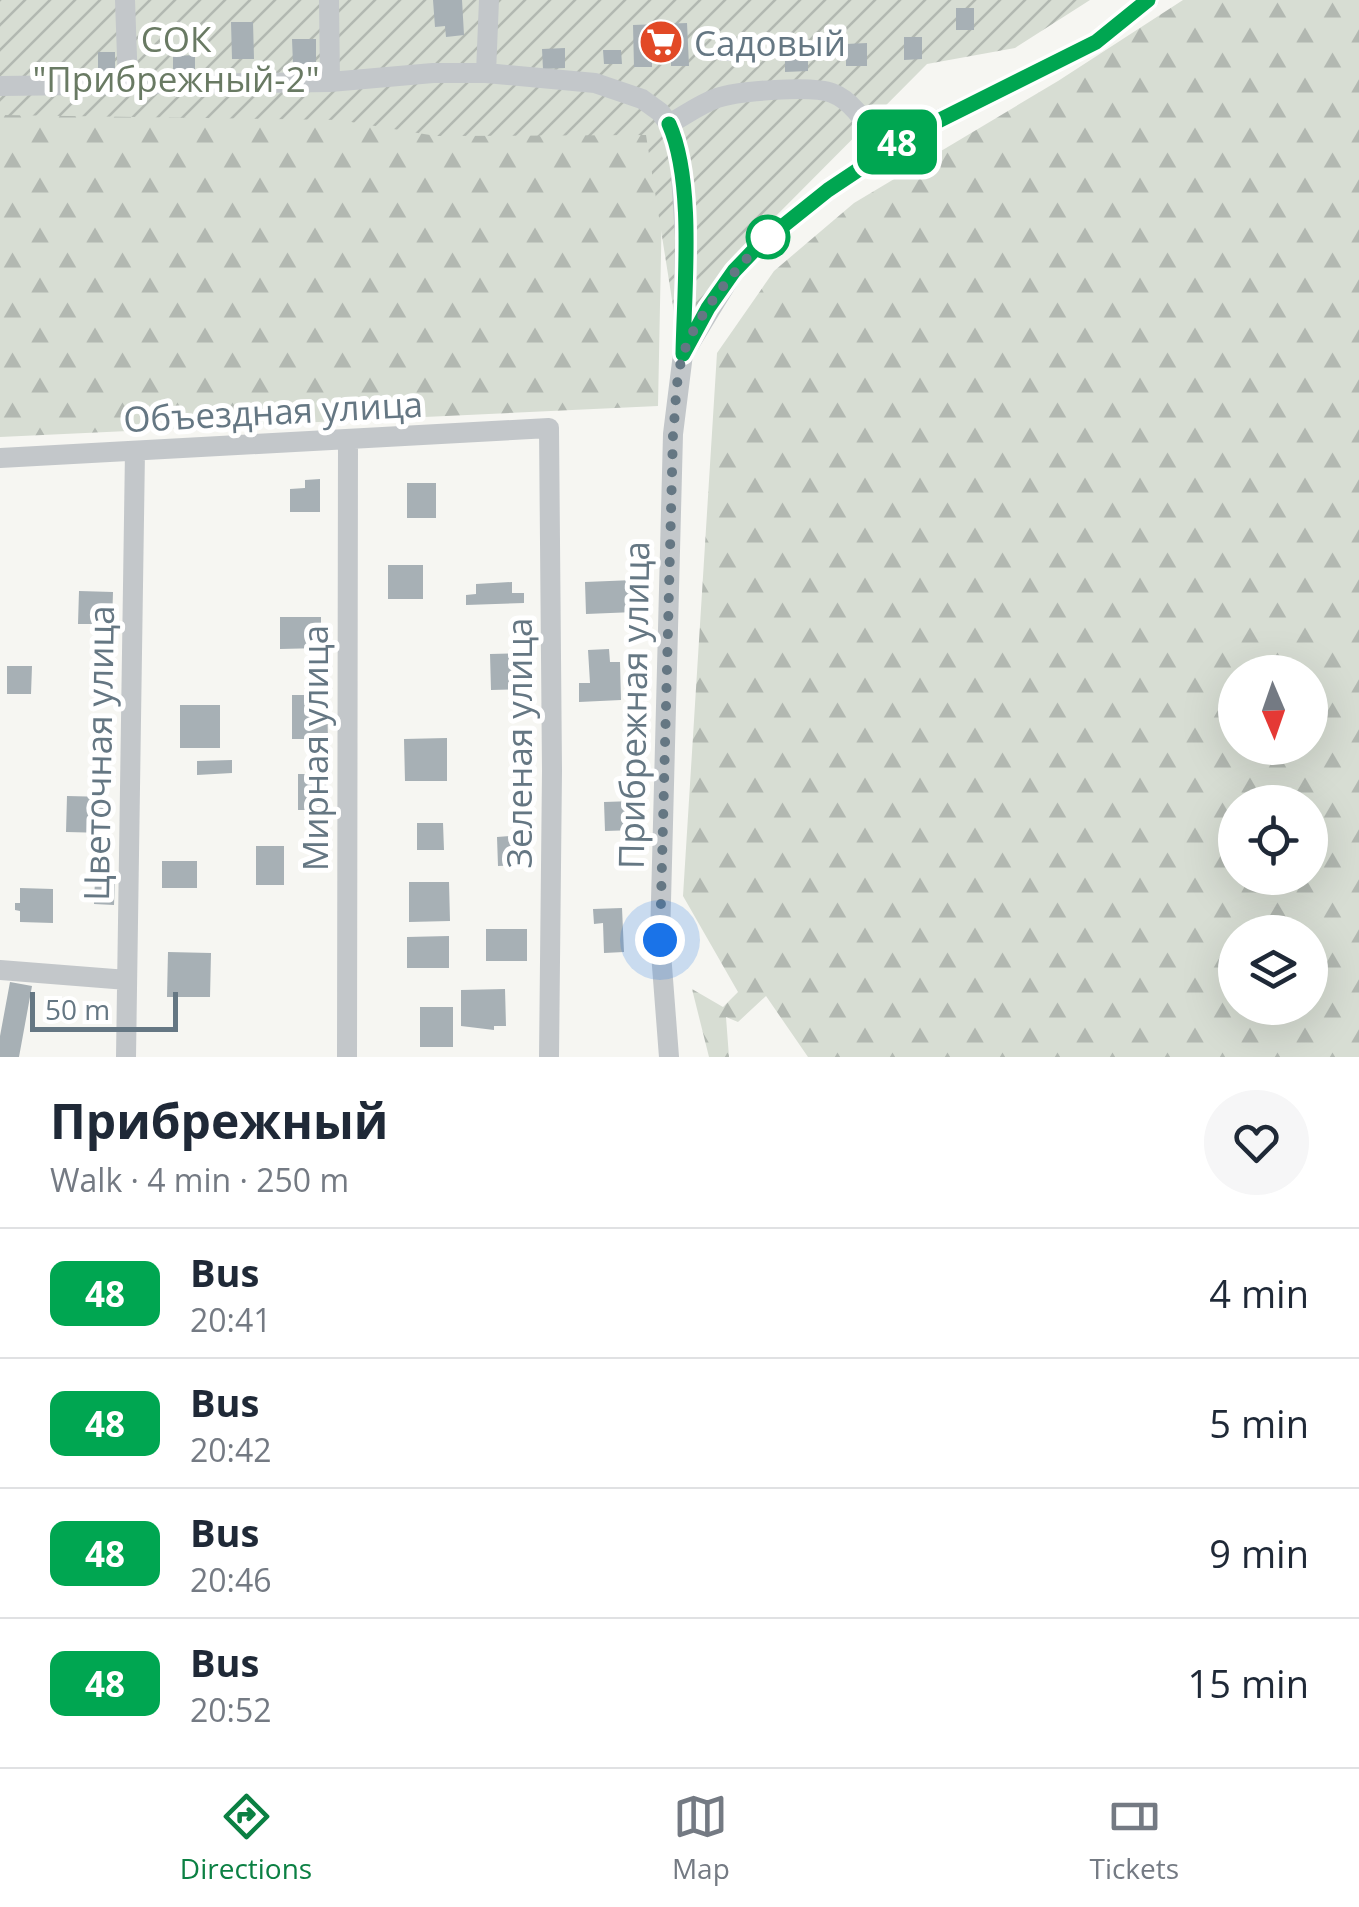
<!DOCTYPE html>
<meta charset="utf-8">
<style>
:root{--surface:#fff;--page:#f6f6f7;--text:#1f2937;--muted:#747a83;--line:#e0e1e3;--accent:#0b8043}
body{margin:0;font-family:"Open Sans",sans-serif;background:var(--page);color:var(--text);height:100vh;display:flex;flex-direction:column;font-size:38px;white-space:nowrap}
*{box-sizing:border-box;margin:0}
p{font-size:32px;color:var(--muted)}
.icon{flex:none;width:55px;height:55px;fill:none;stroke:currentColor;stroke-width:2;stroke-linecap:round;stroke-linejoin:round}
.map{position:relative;height:1057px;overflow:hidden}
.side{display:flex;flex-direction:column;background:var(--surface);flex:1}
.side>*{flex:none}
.badge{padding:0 20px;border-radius:15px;font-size:35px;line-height:65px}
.needle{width:65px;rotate:178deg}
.tools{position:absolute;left:1218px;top:655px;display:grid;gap:20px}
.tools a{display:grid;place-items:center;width:110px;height:110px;border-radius:50%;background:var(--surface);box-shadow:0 10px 40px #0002;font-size:50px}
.scale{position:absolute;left:30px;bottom:25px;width:148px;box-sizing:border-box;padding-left:10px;border:5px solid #657783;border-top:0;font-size:28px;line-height:35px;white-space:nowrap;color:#657783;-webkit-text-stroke:8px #fff;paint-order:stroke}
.you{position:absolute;width:50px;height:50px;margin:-25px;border:8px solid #fff;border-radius:50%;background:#1a73e8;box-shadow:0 0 0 15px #1a73e833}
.map>.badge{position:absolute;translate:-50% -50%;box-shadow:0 0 0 5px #fff}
.round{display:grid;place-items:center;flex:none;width:105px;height:105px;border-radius:52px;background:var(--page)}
.headline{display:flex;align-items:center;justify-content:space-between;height:170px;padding:0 50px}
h1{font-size:48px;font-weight:700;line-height:75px}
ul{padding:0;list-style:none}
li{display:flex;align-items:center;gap:30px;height:130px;padding:0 50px;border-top:2px solid var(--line)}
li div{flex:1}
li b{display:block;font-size:38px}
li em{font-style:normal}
li .badge{min-width:110px;font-weight:700;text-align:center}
.tabs{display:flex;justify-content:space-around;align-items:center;height:140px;border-top:2px solid var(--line);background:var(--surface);font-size:28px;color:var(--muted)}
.tabs a{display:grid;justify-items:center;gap:5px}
.tabs .current{color:var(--accent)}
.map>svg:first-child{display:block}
</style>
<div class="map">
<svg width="1359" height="1057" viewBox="0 0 1359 1057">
<defs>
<pattern id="forest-firs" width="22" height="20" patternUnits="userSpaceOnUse" patternTransform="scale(2.5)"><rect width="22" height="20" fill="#d7ddd3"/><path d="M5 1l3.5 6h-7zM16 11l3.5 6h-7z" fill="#b2b8b1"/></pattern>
<pattern id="garden-furrows" width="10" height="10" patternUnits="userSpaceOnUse" patternTransform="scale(2.5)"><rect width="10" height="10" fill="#d7ddd3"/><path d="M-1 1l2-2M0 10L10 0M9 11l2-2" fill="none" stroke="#b2b8b1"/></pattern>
</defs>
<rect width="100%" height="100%" fill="#f6f6f2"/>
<path fill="url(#forest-firs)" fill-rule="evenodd" d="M1183,0H1359V1057H808L766,996L738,1022L726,1017L729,1057H709L692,989L723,1007L738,992L683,896L717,353L774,271L854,203L1058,81ZM1310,672V748H1235V672ZM1310,802V878H1235V802ZM1310,932V1008H1235V932Z
M0,111L645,121L663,154L658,406L0,437Z"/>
<path fill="url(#garden-furrows)" d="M0,0H1090L1015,48L927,64L740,252L679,344L646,135L436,136L339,120L0,115Z"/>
<path fill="#a7b0b5" d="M433,0H462L464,35L446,37L445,26L435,27Z
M956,8H974V30H956Z
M231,22H253L254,59H232Z
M687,23L689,66H671V60L652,61V67H634L633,25Z
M904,37H922V59L904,60Z
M292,39H316V64H293Z
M747,42L748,61H720V43Z
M867,43V66H846V44Z
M565,48V68L543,69L542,49Z
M603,50H621L622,64H604Z
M98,52H115V71H98Z
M785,52H808V71L785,72Z
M195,55V77H173V56Z
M320,479V512H290V489L305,488V480Z
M407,483H436V518H407Z
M388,565H423V599H388Z
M634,580L635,612L586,614L585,582Z
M512,582V593H524V603L466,605V595L476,594V584Z
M79,591L113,592L112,624H78Z
M280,617H321V648L280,649Z
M609,649L610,662H620L621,700L579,702V683H590L588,650Z
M530,653L531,689L491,690L490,654Z
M7,666H32L31,694H7Z
M292,695H327L328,739H292Z
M180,705H220V748H180Z
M447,738V781H405L404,739Z
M232,760V773L197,775V761Z
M298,774H326L327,810H298Z
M67,796L107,797V833L66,832Z
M634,801L636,830L605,831L604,802Z
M417,823H443L444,850H417Z
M526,835L527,865L498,866L497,837Z
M256,846H284V885H256Z
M162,861H197V888H162Z
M95,879H115L114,905L94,904Z
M409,882H449L450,921L409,922Z
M20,888L53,889V923L20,922V911L15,910V903H20Z
M622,908L624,952L604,953L603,923L594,924L593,909Z
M486,929H527V961H486Z
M449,936V968H407V937Z
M168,952L211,953L210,997H167Z
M10,982L32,986L19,1057H0V1036Z
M505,989L506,1026H494V1030L461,1026V990Z
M420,1007H453V1047H420Z"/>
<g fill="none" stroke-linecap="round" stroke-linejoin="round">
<path stroke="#c3c7ca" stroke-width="20" d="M125,0L128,85
M329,0L330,82
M486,73L489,0
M0,86L330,82L433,73H486L595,83L642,99L660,112L669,124L680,159L685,237L683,354L673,434L660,940L669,1057
M669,124C684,116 700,104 717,98C738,91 812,85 832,93C856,102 870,131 884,150
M684,353L734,271L758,246L828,190L912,133L1096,42L1149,0
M0,458L549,428L552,771L549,1057
M0,970L127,980
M126,1057L135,451
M347,1057L348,439"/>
</g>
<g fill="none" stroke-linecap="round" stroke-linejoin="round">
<defs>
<path id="line" d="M669,124C695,182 684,290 683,354L708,308L734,271L758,246L828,190L912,134L1096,42L1148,0"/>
</defs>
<use href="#line" stroke="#fff" stroke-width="22"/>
<use href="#line" stroke="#00a651" stroke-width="15"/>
<path stroke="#657783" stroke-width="10" stroke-dasharray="0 18" d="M660,940L673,434C676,409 675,379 683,355C695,316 740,262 771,235L768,237"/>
</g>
<defs>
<symbol id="supermarket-disc" viewBox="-11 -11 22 22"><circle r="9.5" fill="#e24926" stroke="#fff"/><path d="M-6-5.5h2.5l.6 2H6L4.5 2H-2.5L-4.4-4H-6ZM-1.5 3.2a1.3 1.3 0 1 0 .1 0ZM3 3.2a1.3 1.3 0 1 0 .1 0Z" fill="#fff"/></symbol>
</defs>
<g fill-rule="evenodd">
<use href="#supermarket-disc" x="636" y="17" width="50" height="50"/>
</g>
<circle fill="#fff" stroke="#00a651" stroke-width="5" cx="768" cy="237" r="20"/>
<g text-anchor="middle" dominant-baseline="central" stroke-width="10" stroke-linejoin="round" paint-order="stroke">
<g font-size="35" fill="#697a63" stroke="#fff">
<text x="176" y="38">СОК<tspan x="176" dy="40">"Прибрежный-2"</tspan></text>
</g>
<g font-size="35" fill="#657783" stroke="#fff" text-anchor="start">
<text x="694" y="42">Садовый</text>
</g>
<g font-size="35" fill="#657783" stroke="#fff">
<text transform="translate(273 411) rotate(-3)">Объездная улица</text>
<text transform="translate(633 705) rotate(-89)">Прибрежная улица</text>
<text transform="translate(518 743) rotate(-90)">Зеленая улица</text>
<text transform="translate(314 748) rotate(-90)">Мирная улица</text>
<text transform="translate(98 753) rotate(-89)">Цветочная улица</text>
</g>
</g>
</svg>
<div class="tools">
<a><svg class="needle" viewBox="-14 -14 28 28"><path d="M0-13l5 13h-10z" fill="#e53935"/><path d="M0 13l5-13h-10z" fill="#747a83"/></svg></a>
<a><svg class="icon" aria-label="locate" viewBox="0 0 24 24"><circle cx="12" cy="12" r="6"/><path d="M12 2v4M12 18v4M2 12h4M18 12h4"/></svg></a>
<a><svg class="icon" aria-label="layers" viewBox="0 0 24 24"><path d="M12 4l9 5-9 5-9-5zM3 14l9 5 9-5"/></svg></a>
</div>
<div class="scale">50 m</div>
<div class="you" style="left:660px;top:940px"></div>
<b class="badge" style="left:897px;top:142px;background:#00a651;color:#fff">48</b>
</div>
<section class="side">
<div class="headline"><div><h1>Прибрежный</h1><p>Walk · 4 min · 250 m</p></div><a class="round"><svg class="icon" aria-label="heart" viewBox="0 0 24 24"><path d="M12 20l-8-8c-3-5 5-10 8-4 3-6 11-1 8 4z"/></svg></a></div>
<ul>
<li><span class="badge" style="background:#00a651;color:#fff">48</span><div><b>Bus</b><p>20:41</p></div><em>4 min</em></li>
<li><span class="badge" style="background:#00a651;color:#fff">48</span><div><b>Bus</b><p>20:42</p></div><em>5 min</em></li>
<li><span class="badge" style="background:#00a651;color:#fff">48</span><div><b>Bus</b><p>20:46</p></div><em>9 min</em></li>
<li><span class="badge" style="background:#00a651;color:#fff">48</span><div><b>Bus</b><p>20:52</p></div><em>15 min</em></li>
</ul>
</section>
<nav class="tabs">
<a class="current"><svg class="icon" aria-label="directions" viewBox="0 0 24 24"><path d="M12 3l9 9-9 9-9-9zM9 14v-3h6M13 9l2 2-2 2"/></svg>Directions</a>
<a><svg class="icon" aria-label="map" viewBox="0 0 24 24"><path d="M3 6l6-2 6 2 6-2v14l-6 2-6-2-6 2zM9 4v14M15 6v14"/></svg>Map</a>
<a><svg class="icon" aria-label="tickets" viewBox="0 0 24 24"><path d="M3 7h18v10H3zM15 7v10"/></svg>Tickets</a>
</nav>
